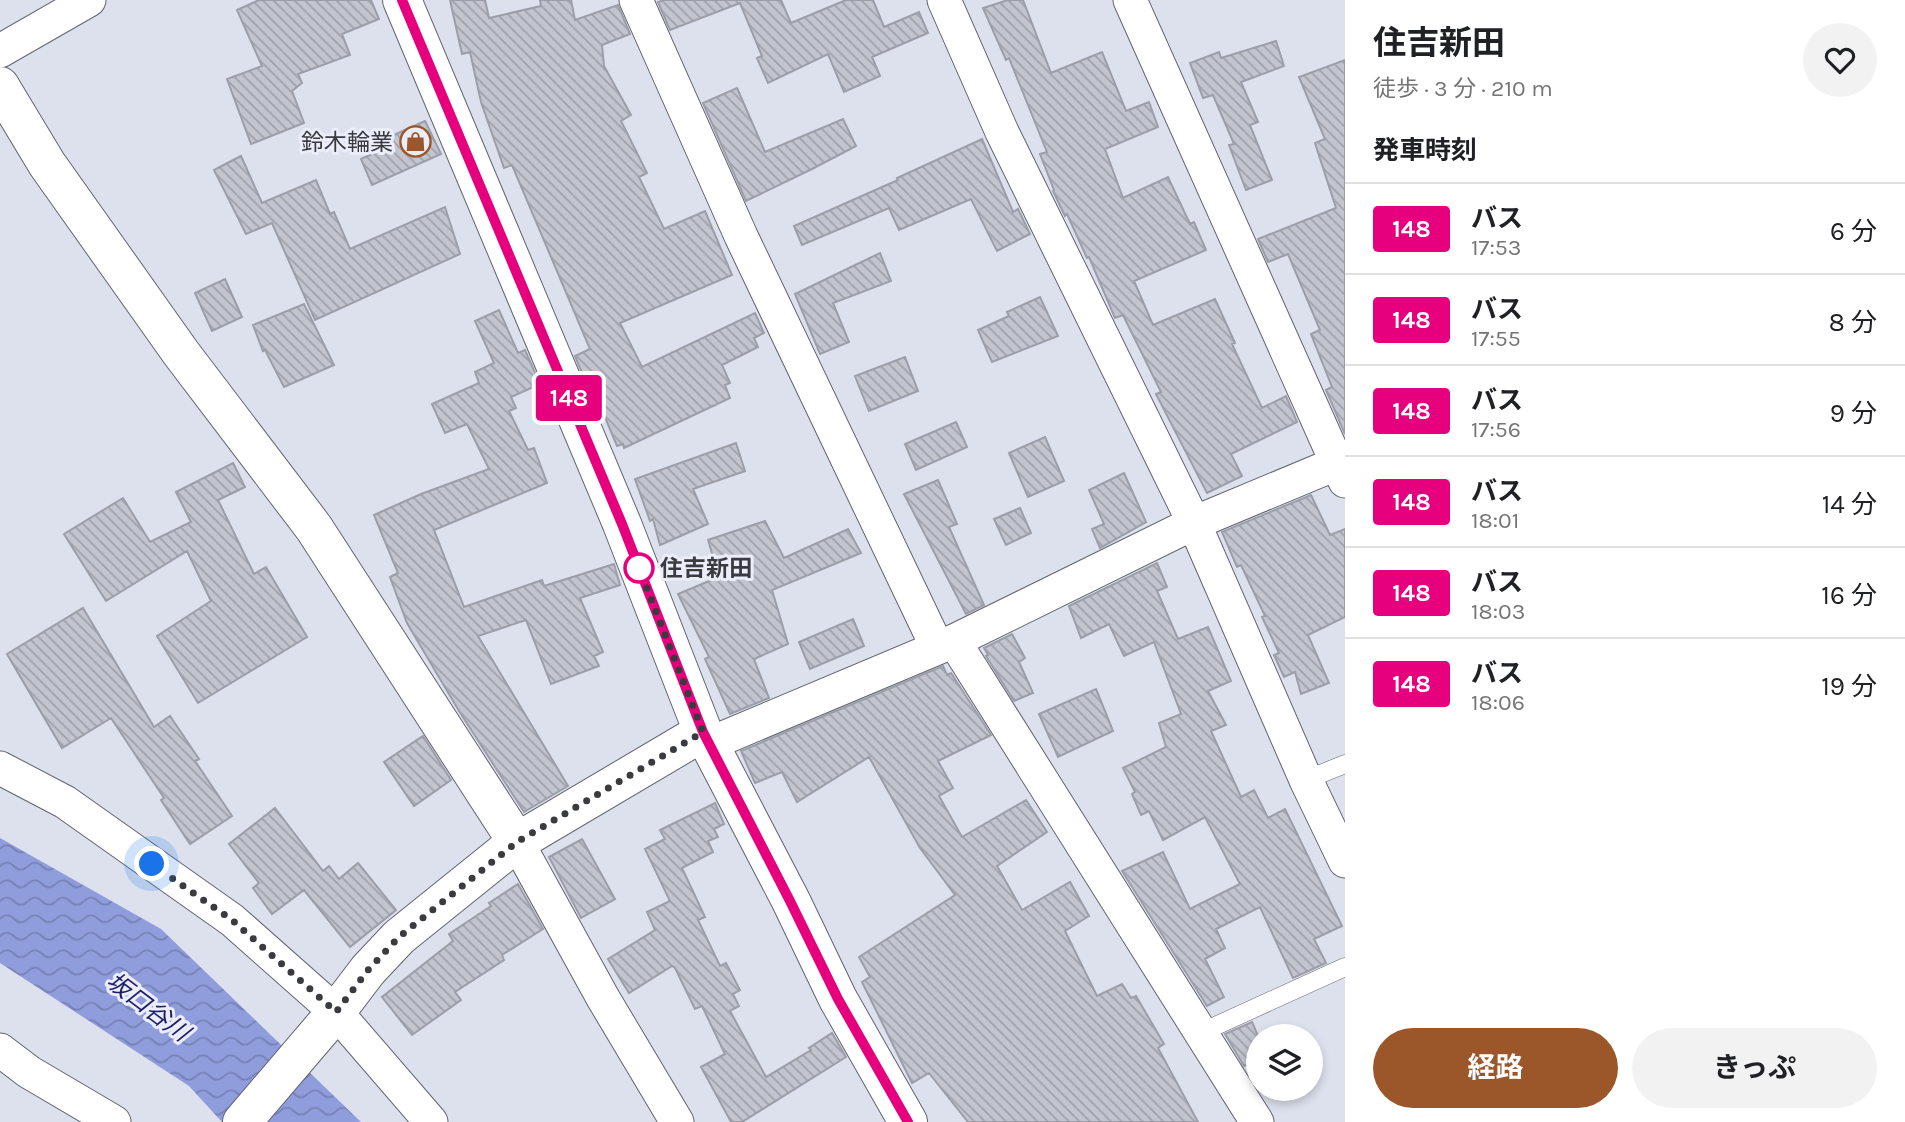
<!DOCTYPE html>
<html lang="ja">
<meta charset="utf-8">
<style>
:root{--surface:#fff;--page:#f2f2f2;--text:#202124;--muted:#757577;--line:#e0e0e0;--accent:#9b572a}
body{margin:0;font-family:Karla,"Noto Sans JP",sans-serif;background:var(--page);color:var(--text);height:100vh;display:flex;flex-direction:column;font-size:26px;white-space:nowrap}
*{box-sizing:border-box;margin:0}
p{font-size:23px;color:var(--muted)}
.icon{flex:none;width:38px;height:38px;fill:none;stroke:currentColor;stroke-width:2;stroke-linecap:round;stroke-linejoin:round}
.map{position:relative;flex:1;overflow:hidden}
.drawer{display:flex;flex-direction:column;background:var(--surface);width:560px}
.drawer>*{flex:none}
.badge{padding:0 14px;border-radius:5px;font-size:24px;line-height:46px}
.buttons{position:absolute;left:1246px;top:1024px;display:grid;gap:14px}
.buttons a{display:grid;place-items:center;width:77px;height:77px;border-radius:50%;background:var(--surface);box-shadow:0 4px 10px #0003;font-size:35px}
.you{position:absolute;width:35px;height:35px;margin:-18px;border:5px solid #fff;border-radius:50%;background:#1a73e8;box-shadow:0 0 0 10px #1a73e833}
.map>.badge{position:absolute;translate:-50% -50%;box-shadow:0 0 0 4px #fff}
h2{padding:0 28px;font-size:26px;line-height:63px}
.round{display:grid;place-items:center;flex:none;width:74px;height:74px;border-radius:37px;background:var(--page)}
.overview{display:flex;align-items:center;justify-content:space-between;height:119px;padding:0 28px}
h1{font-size:33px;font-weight:700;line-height:52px}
.button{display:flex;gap:14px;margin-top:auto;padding:14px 28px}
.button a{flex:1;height:80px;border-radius:42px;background:var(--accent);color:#fff;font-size:28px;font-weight:700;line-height:80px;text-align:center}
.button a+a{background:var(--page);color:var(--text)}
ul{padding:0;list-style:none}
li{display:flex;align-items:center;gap:21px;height:91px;padding:0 28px;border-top:2px solid var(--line)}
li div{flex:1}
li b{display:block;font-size:26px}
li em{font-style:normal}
li .badge{min-width:77px;font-weight:700;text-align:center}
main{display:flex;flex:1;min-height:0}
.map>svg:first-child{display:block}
</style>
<main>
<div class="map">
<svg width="1345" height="1122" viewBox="0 0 1345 1122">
<defs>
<pattern id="water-waves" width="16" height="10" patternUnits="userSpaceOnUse" patternTransform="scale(1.75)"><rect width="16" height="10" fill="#8f9ddd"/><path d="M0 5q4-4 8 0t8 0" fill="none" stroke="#7681b5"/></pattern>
<pattern id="building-back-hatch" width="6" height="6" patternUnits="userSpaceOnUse" patternTransform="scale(1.75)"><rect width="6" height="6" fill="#c2c5d0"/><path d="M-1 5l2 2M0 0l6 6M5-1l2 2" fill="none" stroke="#9fa1aa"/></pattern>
</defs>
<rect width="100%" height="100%" fill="#dde1ed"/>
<path fill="url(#water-waves)" d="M0,838L161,929L361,1122H222L189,1086L0,963Z"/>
<path fill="url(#building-back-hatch)" stroke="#9b9ea9" stroke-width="2" d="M259,0H371L379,19L342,34L350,55L298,74L302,83L292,91L304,123L251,144L227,79L262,66L237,10Z
M450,0H485L489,18L541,6L540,0H571L575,20L618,5L630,34L602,45L604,66L631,115L621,121L647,173L639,177L664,229L705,211L732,275L620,323L642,367L755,313L764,333L754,338L758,347L722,365L730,383L725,385L730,398L624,448L623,444L617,446L590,381L586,383L575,356L590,349L512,165L504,168L481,102L470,52L462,54Z
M664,0H781L791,23L846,0H873L884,27L919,12L928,33L872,57L880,76L844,92L828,54L768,83L757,58L762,56L740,3L670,30L658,2Z
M1008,0H1023L1051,73L1102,52L1126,111L1149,102L1158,127L1105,149L1123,198L1168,177L1190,224L1194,222L1206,250L1134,281L1153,325L1215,299L1235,343L1232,344L1262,408L1286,396L1297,422L1231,454L1242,476L1207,493L1156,394L1161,392L1123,315L1115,318L1089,257L1087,258L1067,214L1065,216L1053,191L1054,190L1040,154L1047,152L1009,58L1006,60L983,8Z
M1276,41L1284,66L1241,82L1258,122L1250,125L1272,180L1246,190L1229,145L1234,144L1213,95L1203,98L1190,63L1219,52L1221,58Z
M1345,60V434L1326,390L1332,387L1311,334L1320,330L1288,254L1268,262L1258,239L1336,208L1315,143L1325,139L1299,77Z
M737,88L765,152L843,119L856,146L812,169L746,201L703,103Z
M425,121L441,154L372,185L361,159L372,154L369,146Z
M982,139L1013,212L1018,209L1030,234L997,251L971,199L899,230L889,208L802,245L794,226L898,180L897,178Z
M241,156L262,203L316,180L330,214L334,212L350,249L445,207L460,254L315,320L272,223L246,234L214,170Z
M880,253L891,281L833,303L849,342L820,354L795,294Z
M225,279L242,317L212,331L195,293Z
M1040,297L1058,336L992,362L978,330L1009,316L1007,312Z
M304,304L334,365L284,387L265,350L263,351L253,325Z
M499,310L518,353L525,350L540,384L511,397L516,408L509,411L528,450L534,448L547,483L434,530L464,607L542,580L544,586L614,564L620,585L580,598L603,652L594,656L599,666L551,684L526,620L478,636L568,786L524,812L459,711L407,623L390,577L398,573L374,515L421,494L489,469L467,424L445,433L432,404L479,383L475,372L494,363L475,321Z
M905,357L918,391L869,411L855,376Z
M956,422L967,447L916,470L905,444Z
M1045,437L1064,481L1028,497L1009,453Z
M736,443L745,471L693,489L708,524L660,545L653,519L650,521L635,479Z
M233,463L245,487L218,500L254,574L266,567L307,637L198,703L157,636L211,601L187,551L106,601L64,534L123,498L150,542L191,522L176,492Z
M1124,473L1146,522L1100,548L1092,529L1104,524L1089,490Z
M938,480L957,524L949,527L984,605L966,614L904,494Z
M1311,495L1330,535L1345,529V617L1308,635L1329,683L1301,694L1295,672L1284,677L1274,655L1279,653L1262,617L1265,616L1241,565L1237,567L1222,532Z
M1020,508L1031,533L1006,545L994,519Z
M765,521L784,558L848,529L861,553L772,590L788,644L754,659L769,698L730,714L705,659L709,657L678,594L719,577L708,540Z
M1157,563L1167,587L1157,591L1178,639L1208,627L1231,681L1208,691L1226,725L1211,731L1241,797L1254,790L1268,818L1285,809L1342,926L1314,939L1326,963L1293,978L1260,907L1216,929L1225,948L1205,959L1224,997L1207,1006L1122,871L1163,852L1190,909L1240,884L1205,817L1163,840L1149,811L1141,815L1132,794L1135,792L1123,768L1166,747L1159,723L1181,714L1154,642L1124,656L1109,624L1081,638L1069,606Z
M83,608L154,727L170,716L199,759L195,761L232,816L190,844L161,800L164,798L111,718L62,748L7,654Z
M853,619L864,646L810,669L799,642Z
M1012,634L1025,658L1019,662L1033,693L1014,701L986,656L988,655L984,648Z
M943,666L947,675L951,673L991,735L938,761L953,788L939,796L962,837L1026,800L1047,832L997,866L1022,910L1070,882L1089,916L1065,931L1097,996L1122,984L1131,998L1136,996L1164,1044L1158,1048L1198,1122H968L929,1073L912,1083L862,982L870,977L859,957L955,895L920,848L869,757L797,802L782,772L755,783L741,751Z
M1096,689L1113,731L1058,757L1039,714Z
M423,736L451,780L414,806L384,762Z
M715,803L724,824L714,829L718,837L708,841L713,852L682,868L705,917L698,920L720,966L726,963L740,990L733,994L739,1006L730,1011L766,1077L811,1050L809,1048L832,1033L846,1057L742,1122H731L701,1067L725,1054L702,1006L695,1009L675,968L672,966L629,993L608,959L655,930L647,912L670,901L645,849L665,839L660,830Z
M275,808L323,871L329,866L339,879L358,863L396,910L350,947L304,890L272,914L253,888L259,883L229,844Z
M582,839L615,899L581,918L549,857Z
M518,884L543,929L502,955L504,960L455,992L461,1000L412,1035L382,997L453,941L449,934L491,906L489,903Z
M1252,1022L1258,1036V1059L1244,1066L1225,1034Z"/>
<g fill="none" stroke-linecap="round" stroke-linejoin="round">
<defs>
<path id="lane" d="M1306,780L1345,764
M1200,1033L1345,967"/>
<path id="street" d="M636,0L741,236L937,647
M944,0L1002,132L1194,523L1306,780L1345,861
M1130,0L1345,481
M0,51L89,0
M954,641L1257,1122
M709,744L954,641L1194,523L1345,460
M0,768L65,802L232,920L336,1012L431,1122
M517,842L603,998L677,1122
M0,1050L29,1072L114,1122"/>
<path id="secondary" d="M402,0L622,524L703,732L791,901L838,999L908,1122
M0,86L47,164L181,353L314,528L517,842
M242,1122L336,1012L368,970L399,937L517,842L703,732"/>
</defs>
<use href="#lane" stroke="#62646f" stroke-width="19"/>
<use href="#street" stroke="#62646f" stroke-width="35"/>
<use href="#secondary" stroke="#62646f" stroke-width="40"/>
<use href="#lane" stroke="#fff" stroke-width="18"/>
<use href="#street" stroke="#fff" stroke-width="33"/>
<use href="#secondary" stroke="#fff" stroke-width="38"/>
</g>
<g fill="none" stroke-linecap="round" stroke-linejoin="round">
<defs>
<path id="line" d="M402,0L622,524L703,732L790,901L838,999L908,1122"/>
</defs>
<use href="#line" stroke="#fff" stroke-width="16"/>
<use href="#line" stroke="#e6007e" stroke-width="10"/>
<path stroke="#393b3f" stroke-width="7" stroke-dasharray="0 12.6" d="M152,864L232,920L336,1012L368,970L399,937L517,842L703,732L639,568"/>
</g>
<defs>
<symbol id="shop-ring" viewBox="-11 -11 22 22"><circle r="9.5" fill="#ebeefa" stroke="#9b572a" stroke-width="1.5"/><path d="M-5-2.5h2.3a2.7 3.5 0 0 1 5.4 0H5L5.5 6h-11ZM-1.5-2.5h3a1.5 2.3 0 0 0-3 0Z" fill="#9b572a"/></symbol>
</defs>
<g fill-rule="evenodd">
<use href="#shop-ring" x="398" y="124" width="35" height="35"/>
</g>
<circle fill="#fff" stroke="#e6007e" stroke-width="3.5" cx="639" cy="568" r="14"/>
<g text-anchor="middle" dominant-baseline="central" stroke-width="6" stroke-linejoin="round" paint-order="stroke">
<g font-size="23" fill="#393b3f" stroke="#ebeefa" text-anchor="end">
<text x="393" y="142">鈴木輪業</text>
</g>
<g font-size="23" font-weight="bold" fill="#393b3f" stroke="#ebeefa" text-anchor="start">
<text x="660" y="568">住吉新田</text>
</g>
<g font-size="24" font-style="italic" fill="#1c1d67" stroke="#ebeefa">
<text transform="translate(148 1007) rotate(37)">坂口谷川</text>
</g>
</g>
</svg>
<div class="buttons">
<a><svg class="icon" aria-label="layers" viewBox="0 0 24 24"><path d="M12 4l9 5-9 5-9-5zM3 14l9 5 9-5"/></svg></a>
</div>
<div class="you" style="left:152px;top:864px"></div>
<b class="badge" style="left:569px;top:398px;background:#e6007e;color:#fff">148</b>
</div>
<section class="drawer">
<div class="overview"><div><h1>住吉新田</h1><p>徒歩 · 3 分 · 210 m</p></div><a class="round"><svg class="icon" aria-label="heart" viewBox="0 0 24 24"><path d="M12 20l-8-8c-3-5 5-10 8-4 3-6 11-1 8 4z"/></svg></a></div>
<h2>発車時刻</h2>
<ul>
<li><span class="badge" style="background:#e6007e;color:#fff">148</span><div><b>バス</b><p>17:53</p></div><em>6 分</em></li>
<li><span class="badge" style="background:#e6007e;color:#fff">148</span><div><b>バス</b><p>17:55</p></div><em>8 分</em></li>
<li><span class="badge" style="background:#e6007e;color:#fff">148</span><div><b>バス</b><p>17:56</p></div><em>9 分</em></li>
<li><span class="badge" style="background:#e6007e;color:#fff">148</span><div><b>バス</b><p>18:01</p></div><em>14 分</em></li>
<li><span class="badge" style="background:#e6007e;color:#fff">148</span><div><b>バス</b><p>18:03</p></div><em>16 分</em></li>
<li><span class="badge" style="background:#e6007e;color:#fff">148</span><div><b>バス</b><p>18:06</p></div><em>19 分</em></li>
</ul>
<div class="button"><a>経路</a><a>きっぷ</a></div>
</section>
</main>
